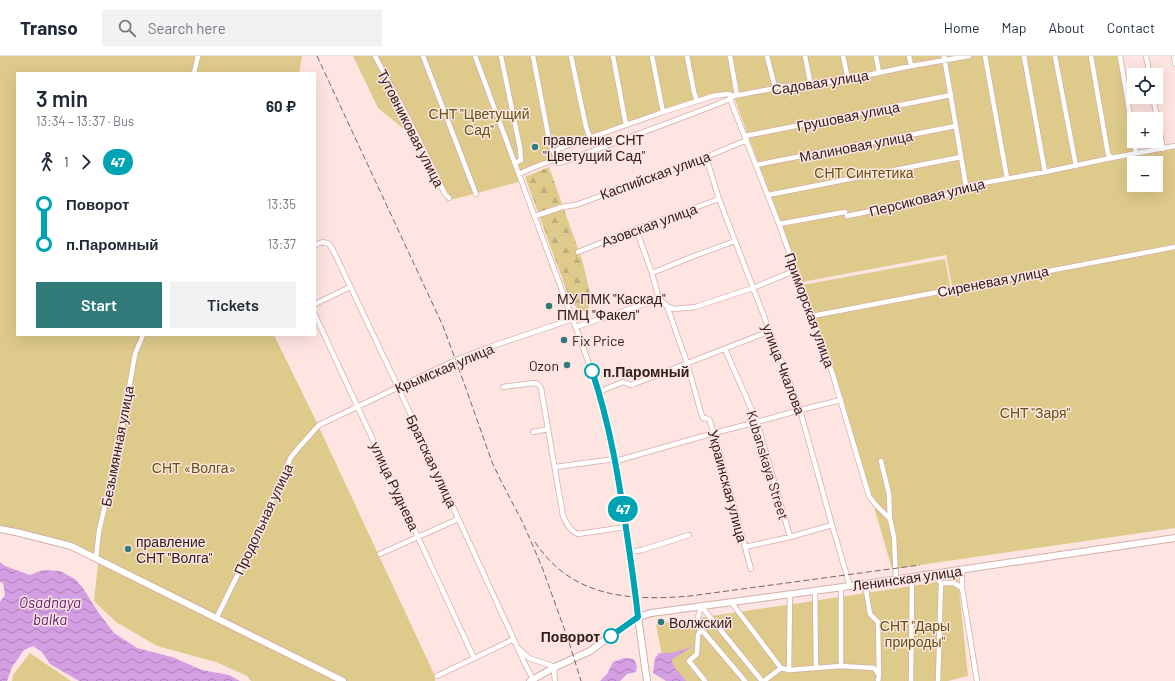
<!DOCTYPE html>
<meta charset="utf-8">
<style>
:root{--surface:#fff;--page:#f2f2f3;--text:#1f2937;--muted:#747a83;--line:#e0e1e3;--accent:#317a7a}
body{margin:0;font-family:Barlow,sans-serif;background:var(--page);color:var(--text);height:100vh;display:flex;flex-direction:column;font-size:15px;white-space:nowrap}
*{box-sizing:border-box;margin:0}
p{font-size:13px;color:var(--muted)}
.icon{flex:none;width:22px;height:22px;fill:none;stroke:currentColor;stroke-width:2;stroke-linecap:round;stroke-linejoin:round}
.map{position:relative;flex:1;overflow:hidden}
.details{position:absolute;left:16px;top:16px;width:300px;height:264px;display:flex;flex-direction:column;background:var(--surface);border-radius:0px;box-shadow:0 4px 16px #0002}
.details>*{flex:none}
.badge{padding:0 8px;border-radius:13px;font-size:14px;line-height:26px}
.tools{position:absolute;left:1127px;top:12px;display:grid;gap:8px}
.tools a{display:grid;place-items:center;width:36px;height:36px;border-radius:0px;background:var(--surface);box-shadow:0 4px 16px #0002;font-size:20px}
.map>.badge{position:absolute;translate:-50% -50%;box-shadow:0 0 0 2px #fff}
.legs{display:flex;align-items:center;gap:6px;height:44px;padding:0 20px;font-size:13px}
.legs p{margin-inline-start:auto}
.head{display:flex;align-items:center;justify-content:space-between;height:68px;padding:0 20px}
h1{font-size:22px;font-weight:600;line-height:30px}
.primary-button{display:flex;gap:8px;margin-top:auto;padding:8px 20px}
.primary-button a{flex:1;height:46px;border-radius:0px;background:var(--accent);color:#fff;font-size:16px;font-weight:600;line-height:46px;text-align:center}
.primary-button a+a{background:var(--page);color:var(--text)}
ul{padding:0 20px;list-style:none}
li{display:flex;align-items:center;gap:14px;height:40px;font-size:15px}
li i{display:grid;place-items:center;width:6px;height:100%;margin:0 5px;background:currentColor}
li i::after{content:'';width:10px;height:10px;margin:-5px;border:3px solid;border-radius:50%;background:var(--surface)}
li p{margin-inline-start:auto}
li:first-child i{background:linear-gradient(#0000 50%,currentColor 0)}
li:last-child i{background:linear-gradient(currentColor 50%,#0000 0)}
header{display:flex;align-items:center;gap:24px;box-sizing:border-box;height:56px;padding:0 20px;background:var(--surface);border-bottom:1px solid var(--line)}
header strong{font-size:19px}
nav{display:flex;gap:22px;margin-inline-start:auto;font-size:14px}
.search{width:280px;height:36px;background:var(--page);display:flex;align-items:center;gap:10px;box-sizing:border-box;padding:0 14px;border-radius:0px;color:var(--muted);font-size:15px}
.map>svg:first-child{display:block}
</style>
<header>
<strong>Transo</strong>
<div class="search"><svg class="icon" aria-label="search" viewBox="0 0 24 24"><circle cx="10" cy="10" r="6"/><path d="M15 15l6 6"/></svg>Search here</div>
<nav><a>Home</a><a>Map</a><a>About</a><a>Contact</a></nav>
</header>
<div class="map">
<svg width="1175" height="625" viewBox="0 0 1175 625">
<defs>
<pattern id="forest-firs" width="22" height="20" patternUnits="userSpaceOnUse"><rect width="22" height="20" fill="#deca8a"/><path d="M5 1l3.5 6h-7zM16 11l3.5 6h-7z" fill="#bfad77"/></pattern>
<pattern id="water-waves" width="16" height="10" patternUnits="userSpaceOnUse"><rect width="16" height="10" fill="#d49ee3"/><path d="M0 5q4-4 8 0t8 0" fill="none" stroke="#ac80b7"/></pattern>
</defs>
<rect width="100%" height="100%" fill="#fee5e2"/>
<path fill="url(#forest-firs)" d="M549,111L583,207L591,242L587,256C578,255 573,248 569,241L525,121Z"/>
<path fill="#deca8a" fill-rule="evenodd" d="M0,0H302L299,17H17V279H274L318,369L435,620V625H251L247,620L216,606L157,590L116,566L94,545L99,499C67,486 34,475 0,470Z
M353,0H1122L1134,68V85H1137L1139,99L1175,92V190L952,230L946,199L802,226L734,41L795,30L767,33L698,44L554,93L555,102L519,116L522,125L447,145L414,81L378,52ZM1134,107H1156V129H1134Z
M1175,192V472L892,513L842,340L802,229L945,203L951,234Z
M958,523L968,620L948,625H667L656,568L800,547Z
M30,597L71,625H12L13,619Z"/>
<path fill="url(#water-waves)" d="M0,506L5,510L30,519L43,514L60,515L75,523L83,532L98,556L114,577L137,592L172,601L202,614L229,619L240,625H79L50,608L42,596L33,590L24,594L12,611L7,625H0V546L5,539L3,527L0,526Z
M693,590L671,604L675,612L686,625H666L653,617L655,602L659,597C670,599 682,594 693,590Z
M624,602L634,603L637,611L636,616L627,618L620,625H600L607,618L613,606Z"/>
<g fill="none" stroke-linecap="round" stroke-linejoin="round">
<defs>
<path id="street" d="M375,0L408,62L445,138L449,142
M423,0L476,138
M475,0L583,291L596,328L616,405L626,471L638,561
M501,0L520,92L521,104L515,107
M533,0L548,78L551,90L555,99
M571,0L586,71L590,82
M613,0L626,69
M652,0L663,56
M687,0L694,36L697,45
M730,0L737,39
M767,0L775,31
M805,0L811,30
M843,0L848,23
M876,0L879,16
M909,0L911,10
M944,0L966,130
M985,0L1007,122
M1024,0L1045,116
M1055,0L1076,110
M1091,0L1108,98L1111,102
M1120,0L1134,83
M1146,0L1150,19
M1174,0L1175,8
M194,17L198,0
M1153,41L1163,93
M730,43L779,168L833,319L869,440L875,448L890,463
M745,80L951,39
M1134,85L1136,97
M706,101L719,143L800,354L832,469L850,530
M554,104V105L557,107L566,105C620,84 676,65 730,43L734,40L771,33L775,31L787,30L798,31L849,23L911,10L969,0
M756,109L956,70
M519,118L532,112L554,104L558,93L663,56L713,40L727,38L734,40
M768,139L961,101
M535,160L562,151L576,149L706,101L747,84
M847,160L944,140L966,130L1045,116L1111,102L1175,90
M779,168L845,156
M636,173L652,217L659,243L667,250L687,307L701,357L703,362L709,363L714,377L751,513
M315,189L323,186L329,188L333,194L398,331L525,608L533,623
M578,196L636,173L719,143
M652,217L694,200L735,185
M315,248L350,231
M667,250L674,253L695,251L753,232L796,214
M315,259L474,602
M812,260L1175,191
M576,271L659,243
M725,293L757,366L790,481
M503,331L534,327L538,328L541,332L548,373
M598,336L623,326L631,329L634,328L770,275
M533,376L548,373L563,460C567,468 570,475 578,478L626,471
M616,405L714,377L757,366L800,354L841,344
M881,405L889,438L890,463L894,481L896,523
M555,411L615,403
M745,491L790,481L832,469
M630,496L642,494L689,479
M380,498L458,463
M96,502L99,475L119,390L135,298L143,279
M932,518L941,527L938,625
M941,527H954L962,532V513
M865,528L870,558L878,566L879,619L878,625
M841,531V610
M962,532L977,625
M815,534L816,612
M731,546L781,612
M701,550L762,625
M701,550L697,565L701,573L745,625
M216,563L257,479L291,401L301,389L319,369L456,304L487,292L528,278L573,263
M701,573L698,579L697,598L689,605L705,625
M519,593L529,602L555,611L554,616L555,625
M789,614L790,538
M437,620L514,583
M764,625L781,612L789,614L841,610L874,612L879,619
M911,625L912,521"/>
<path id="secondary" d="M0,473L16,476L71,490L343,625
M638,561L647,625
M530,625L555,611L590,595L631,565L638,561L651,557L865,528L1175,482"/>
</defs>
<use href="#street" stroke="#d5aea9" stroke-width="6"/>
<use href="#secondary" stroke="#d5aea9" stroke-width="8"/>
<use href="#street" stroke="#fff" stroke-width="4.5"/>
<use href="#secondary" stroke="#fff" stroke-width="6"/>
<path stroke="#786564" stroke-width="1" stroke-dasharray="6 3" stroke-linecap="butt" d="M317,0L443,270L464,327L492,406L501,425L523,467L542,511L569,586L581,625
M535,486C572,542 630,545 690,540L920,509"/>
</g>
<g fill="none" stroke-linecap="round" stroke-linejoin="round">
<defs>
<path id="line-1" d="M592,315C610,368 619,424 627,479C631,506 635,533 638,561L611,580"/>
</defs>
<use href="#line-1" stroke="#fff" stroke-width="9"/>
<use href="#line-1" stroke="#00a3b4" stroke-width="6"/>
</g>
<g fill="#317a7a" stroke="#fee5e2" stroke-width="1.5">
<circle cx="535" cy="91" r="4"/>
<circle cx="549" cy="250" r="4"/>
<circle cx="564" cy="284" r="4"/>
<circle cx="567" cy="309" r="4"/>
<circle cx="128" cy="493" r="4"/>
<circle cx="661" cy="566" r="4"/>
</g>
<g fill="#fff" stroke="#00a3b4" stroke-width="2">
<circle cx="592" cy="315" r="7"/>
<circle cx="611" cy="580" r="7"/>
</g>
<g text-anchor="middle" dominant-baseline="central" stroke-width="3" stroke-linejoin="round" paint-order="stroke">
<g font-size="14" fill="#2f201f" stroke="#fee5e2">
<text transform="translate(820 26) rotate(-9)">Садовая улица</text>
<text transform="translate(848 60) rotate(-11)">Грушовая улица</text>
<text transform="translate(411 72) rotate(63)">Тутовниковая улица</text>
<text transform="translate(856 90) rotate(-11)">Малиновая улица</text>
<text transform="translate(655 119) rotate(-20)">Каспийская улица</text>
<text transform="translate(927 141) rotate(-14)">Персиковая улица</text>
<text transform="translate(649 169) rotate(-20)">Азовская улица</text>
<text transform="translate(993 225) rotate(-11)">Сиреневая улица</text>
<text transform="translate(810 254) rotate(70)">Приморская улица</text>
<text transform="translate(444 312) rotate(-23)">Крымская улица</text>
<text transform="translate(784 313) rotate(69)">улица Чкалова</text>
<text transform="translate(117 390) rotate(-79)">Безымянная улица</text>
<text transform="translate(432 405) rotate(65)">Братская улица</text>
<text transform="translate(768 409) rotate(73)">Kubanskaya Street</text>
<text transform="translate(395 430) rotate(65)">улица Руднева</text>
<text transform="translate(728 430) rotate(75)">Украинская улица</text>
<text transform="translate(263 463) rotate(-65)">Продольная улица</text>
<text transform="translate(907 522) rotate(-8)">Ленинская улица</text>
</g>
<g font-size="14" fill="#64520d" stroke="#fee5e2">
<text x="479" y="57">СНТ "Цветущий<tspan x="479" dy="16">Сад"</tspan></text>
<text x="864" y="116">СНТ Синтетика</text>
<text x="1035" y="356">СНТ "Заря"</text>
<text x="194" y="411">СНТ «Волга»</text>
<text x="915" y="569">СНТ "Дары<tspan x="915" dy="16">природы"</tspan></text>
</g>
<g font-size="14" fill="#2f201f" stroke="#fee5e2" text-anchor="start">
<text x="543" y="83">правление СНТ<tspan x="543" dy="16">"Цветущий Сад"</tspan></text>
<text x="557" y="242">МУ ПМК "Каскад"<tspan x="557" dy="16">ПМЦ "Факел"</tspan></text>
<text x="572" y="284">Fix Price</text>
<text x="559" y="309" text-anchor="end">Ozon</text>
<text x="136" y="485">правление<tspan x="136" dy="16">СНТ "Волга"</tspan></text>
<text x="669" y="566">Волжский</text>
</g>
<g font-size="14" font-weight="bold" fill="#2f201f" stroke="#fee5e2" text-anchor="start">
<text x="603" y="315">п.Паромный</text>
<text x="600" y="580" text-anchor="end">Поворот</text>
</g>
<g font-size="15" font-style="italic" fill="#5b1a6c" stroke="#fee5e2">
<text x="50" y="546">Osadnaya<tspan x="50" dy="17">balka</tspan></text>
</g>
</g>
</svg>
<div class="tools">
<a><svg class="icon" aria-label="locate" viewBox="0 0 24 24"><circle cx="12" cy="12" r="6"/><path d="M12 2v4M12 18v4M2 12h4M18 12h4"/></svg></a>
<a>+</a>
<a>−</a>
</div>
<b class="badge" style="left:623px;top:453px;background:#00a3b4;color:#fff">47</b>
<section class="details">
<div class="head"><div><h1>3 min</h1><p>13:34 – 13:37 · Bus</p></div><b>60 ₽</b></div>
<div class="legs"><svg class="icon" aria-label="walk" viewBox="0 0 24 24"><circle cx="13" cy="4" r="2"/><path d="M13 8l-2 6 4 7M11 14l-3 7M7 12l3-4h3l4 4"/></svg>1<svg class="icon" aria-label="forward" viewBox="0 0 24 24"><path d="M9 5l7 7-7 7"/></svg><b class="badge" style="background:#00a3b4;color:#fff">47</b></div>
<ul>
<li><i style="color:#00a3b4"></i><b>Поворот</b><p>13:35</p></li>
<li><i style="color:#00a3b4"></i><b>п.Паромный</b><p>13:37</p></li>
</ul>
<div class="primary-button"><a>Start</a><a>Tickets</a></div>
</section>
</div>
